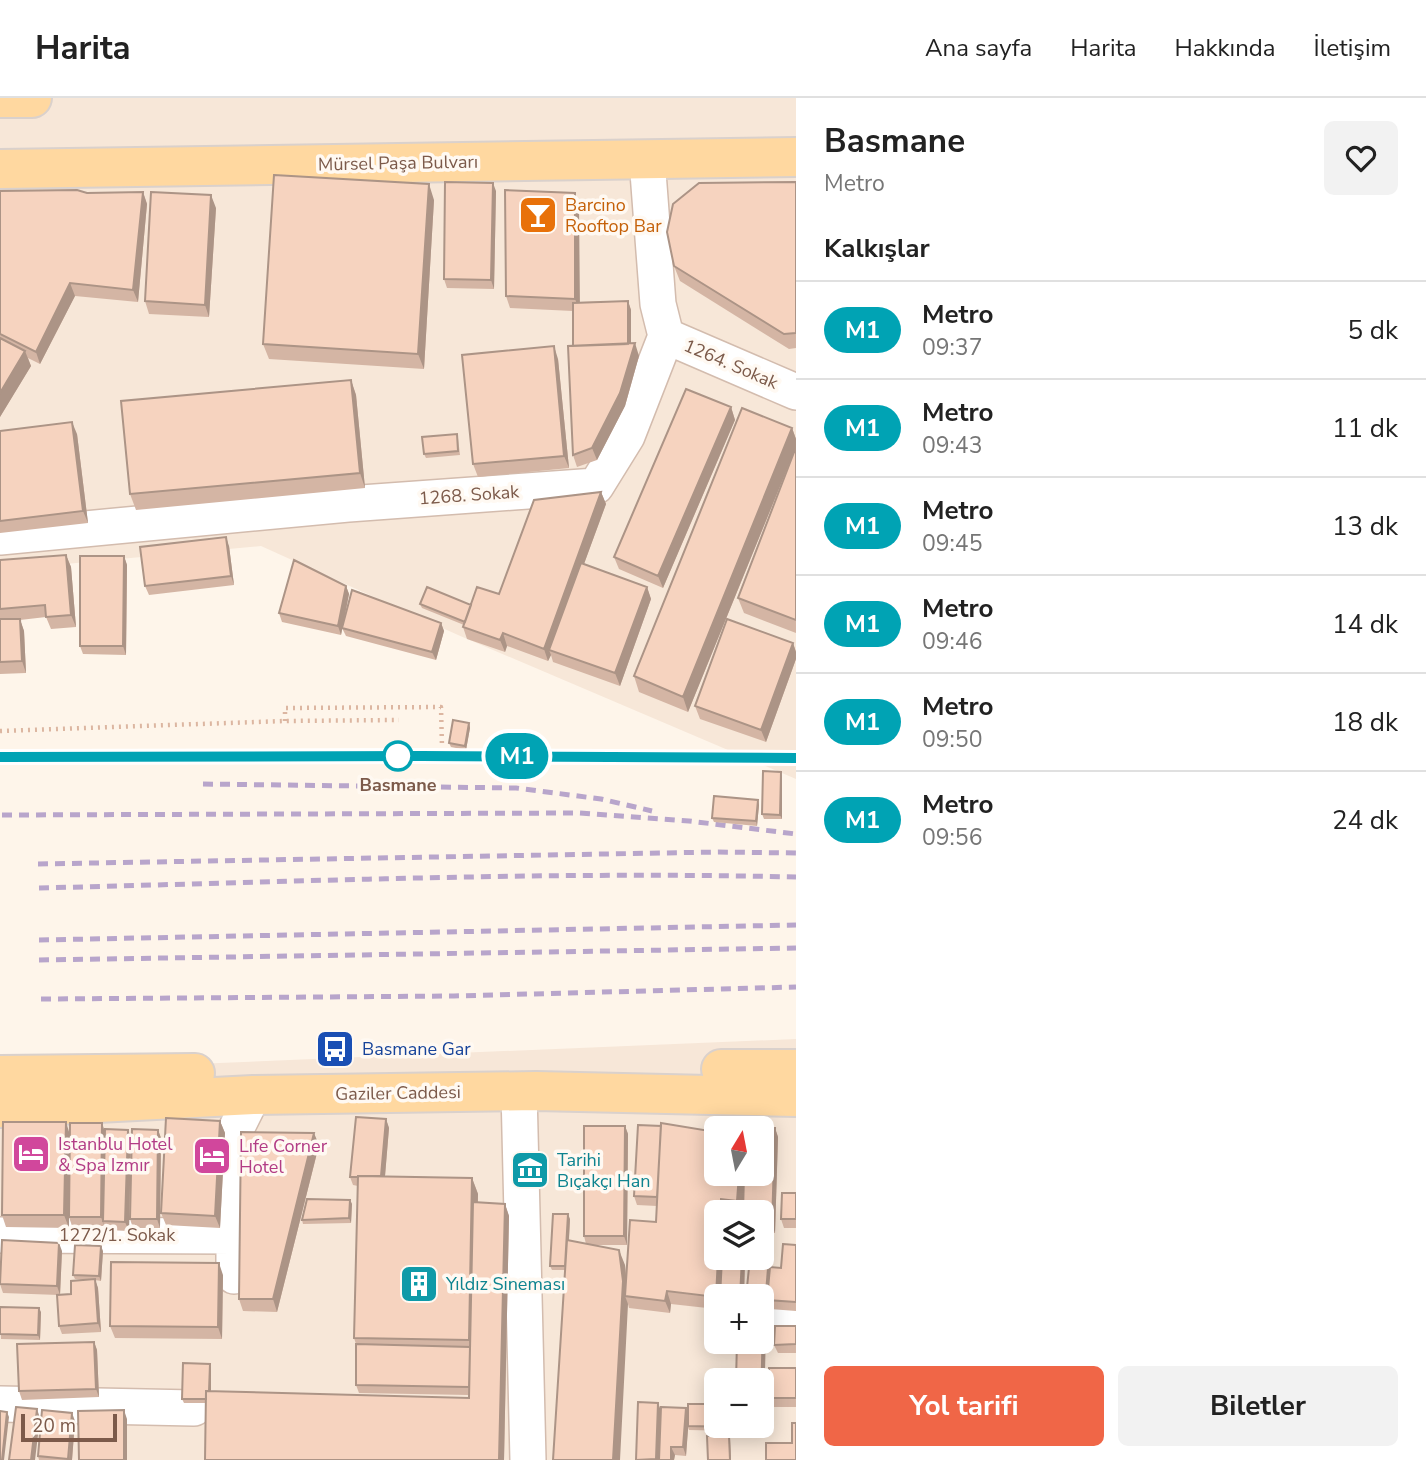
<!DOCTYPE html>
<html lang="tr">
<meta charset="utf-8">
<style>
:root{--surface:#fff;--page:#f2f2f2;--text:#222;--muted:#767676;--line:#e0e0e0;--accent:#f06647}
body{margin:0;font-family:"Nunito Sans",sans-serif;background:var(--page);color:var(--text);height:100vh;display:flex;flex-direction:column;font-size:26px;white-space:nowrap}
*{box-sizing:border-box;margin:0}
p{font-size:23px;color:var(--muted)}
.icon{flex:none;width:38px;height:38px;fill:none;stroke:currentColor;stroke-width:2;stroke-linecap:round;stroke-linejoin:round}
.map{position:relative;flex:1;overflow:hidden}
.details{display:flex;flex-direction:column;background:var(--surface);width:630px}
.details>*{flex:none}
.badge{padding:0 14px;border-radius:23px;font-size:24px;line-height:46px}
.needle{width:46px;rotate:10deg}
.fabs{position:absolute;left:704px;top:1018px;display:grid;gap:14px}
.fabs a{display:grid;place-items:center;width:70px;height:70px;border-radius:10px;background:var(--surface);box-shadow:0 4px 18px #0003;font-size:35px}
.scale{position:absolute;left:21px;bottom:18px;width:96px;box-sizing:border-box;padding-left:7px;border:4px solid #7c5a4a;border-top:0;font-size:19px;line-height:24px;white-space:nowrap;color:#7c5a4a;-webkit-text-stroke:5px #fff9f2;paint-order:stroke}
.map>.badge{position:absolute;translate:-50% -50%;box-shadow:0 0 0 4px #fff}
h2{padding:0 28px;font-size:26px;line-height:63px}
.round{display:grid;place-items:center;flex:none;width:74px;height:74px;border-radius:10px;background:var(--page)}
.headline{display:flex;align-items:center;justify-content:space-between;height:119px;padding:0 28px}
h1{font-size:33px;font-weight:700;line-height:52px}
.action{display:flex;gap:14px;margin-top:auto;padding:14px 28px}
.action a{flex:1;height:80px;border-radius:10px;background:var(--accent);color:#fff;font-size:28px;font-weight:700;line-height:80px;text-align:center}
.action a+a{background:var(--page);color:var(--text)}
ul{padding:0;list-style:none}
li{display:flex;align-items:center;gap:21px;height:98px;padding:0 28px;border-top:2px solid var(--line)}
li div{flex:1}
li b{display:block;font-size:26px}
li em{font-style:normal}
li .badge{min-width:77px;font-weight:700;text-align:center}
header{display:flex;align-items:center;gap:42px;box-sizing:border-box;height:98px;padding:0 35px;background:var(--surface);border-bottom:2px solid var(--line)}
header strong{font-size:33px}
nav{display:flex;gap:38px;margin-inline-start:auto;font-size:24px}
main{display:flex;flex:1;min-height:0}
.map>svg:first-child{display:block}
</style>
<header>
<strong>Harita</strong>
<nav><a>Ana sayfa</a><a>Harita</a><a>Hakkında</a><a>İletişim</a></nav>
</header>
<main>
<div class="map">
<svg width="796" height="1362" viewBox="0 0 796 1362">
<rect width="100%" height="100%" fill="#fef5ea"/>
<path fill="#f7e7d8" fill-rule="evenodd" d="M0,0H796V681L458,537L261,448L0,472Z
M796,941V1362H0V974ZM716,1031H761V1076H716ZM716,1115H761V1160H716ZM716,1199H761V1244H716ZM716,1283H761V1328H716Z"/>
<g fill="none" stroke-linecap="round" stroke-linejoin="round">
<defs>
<path id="minor" d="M666,238L796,294
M0,439L348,406L596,388L627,338L666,238L658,206L647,61
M519,993L528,1362
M0,1137L234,1138
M234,1178V1035L253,997
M761,1223L796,1226
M0,1306L194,1310"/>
<path id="major" d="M0,0H32
M0,71L796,59
M721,971H796
M0,977L195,975
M0,1010L253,997L536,993L796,999"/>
</defs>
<use href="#minor" stroke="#d3bcae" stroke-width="38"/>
<use href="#major" stroke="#dad1cc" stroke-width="42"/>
<path stroke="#dcb6a1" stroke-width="4.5" stroke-dasharray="2 5" stroke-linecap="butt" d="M285,623V610L441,609L442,649
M0,633L285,623L399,622"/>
<use href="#minor" stroke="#fff" stroke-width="35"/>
<use href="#major" stroke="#ffd8a0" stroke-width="38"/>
<path stroke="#b8a5cb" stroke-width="5" stroke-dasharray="10 7" stroke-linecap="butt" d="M203,686L516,690L601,701L652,713
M2,717L579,715L689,723L796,736
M38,766L718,754L796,755
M39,790C291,784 544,773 796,779
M39,842L796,827
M39,862L796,850
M41,901L454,898L796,889"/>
</g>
<path fill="#d4b5a4" d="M796,84V250L789,251L680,183L674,168Z
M0,93L87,95L143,94L147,106L138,204L75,198L40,266L28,260L31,268L0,319Z
M496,93L494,191L447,190L444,181Z
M434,102L424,271L269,261L263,246Z
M579,107V204L628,203L631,212V245L639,258L625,308L597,362L577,369L573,357V213L510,210L506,198Z
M216,110L209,219L149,216L145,203Z
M558,261L569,370L478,379L473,366Z
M351,282L356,297L365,390L136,412L130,396Z
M731,309L735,322L663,490L619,471L614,459Z
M792,330L796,341V535L744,515L738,500L792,359L688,614L639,594L634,578Z
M0,333L77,336L88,425L0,435Z
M458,340L460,357L426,360L424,356Z
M601,394L606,406L584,466L647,489L651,501L620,588L553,564L551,557L548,563L507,548L505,554L467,541L463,529L464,527L422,510L420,506L471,507L499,496Z
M229,448L234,487L149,497L145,488Z
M66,457L71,469L76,529L51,531L46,519L20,522L24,533L26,575L0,576V462Z
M124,458L127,467L126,557L83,556L80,548Z
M346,488L349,496L341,537L282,524L279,515Z
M441,525L444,533L436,562L346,538L342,530Z
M793,545L796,554V561L766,644L700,621L695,608Z
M469,625L470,630L466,652L451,649L449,645Z
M782,678V721H764L762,716Z
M758,702L759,707L757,728L714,724L712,720Z
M386,1021L389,1030L385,1078L472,1080L478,1096V1105L505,1106L509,1118L504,1362H205L206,1305H184L182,1301L210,1266L211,1270V1293L469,1300V1297L359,1295L356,1287V1246L354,1240L358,1088L353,1087L350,1079Z
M220,1023L225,1035L220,1130L166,1127L161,1115Z
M625,1028L628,1036L627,1147H592L625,1167L626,1180L656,1124L657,1108L637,1107L634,1098L716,1076L775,1030L778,1039L775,1135H761V1115L744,1089L742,1115L725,1113V1115H716V1160H745L744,1199H716V1211L671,1206L670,1215L629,1210L628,1206L565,1172H552L550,1168L570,1121L569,1142L586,1146L584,1138Z
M128,1032L131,1040L129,1133L106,1132L104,1127V1128H72L69,1119V1102V1130L6,1129L2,1117L70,1035H105Z
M158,1032L161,1040L160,1130H133L130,1121Z
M319,1047L277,1214L243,1213L239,1201Z
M796,1095V1130H784L781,1121Z
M350,1102L352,1106L351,1125L303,1126L302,1122Z
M796,1147V1213L770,1211L768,1203L767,1211H761V1199L769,1158L771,1162L770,1169L781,1170Z
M62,1153L60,1197L71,1196L85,1182L75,1181L73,1177L103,1153L101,1183L95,1182L98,1190L101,1234L62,1236L59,1228V1197L3,1195L0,1186Z
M223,1177L222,1241L115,1240L110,1228Z
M0,1209L41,1214L40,1242L1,1241Z
M796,1228V1255H778L774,1247Z
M94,1244L97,1252L99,1299L22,1302L19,1293Z
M796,1270V1309H772L769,1300Z
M658,1305L661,1313L686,1310L688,1316L736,1328V1333L689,1332L688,1329L686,1358L675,1357L674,1362H636Z
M75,1323L72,1362H39L38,1358Z"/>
<path fill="#ac9486" d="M493,85L496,93L494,191L491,182Z
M429,86L434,102L424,271L418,256Z
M143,94L147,106L138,204L133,192Z
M575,95L579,107L580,213L575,201Z
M211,97L216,110L209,219L205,207Z
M70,185L75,198L40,266L36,254Z
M628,203L631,212V257L628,248Z
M635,245L639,258L625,308L597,362L592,350Z
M554,248L558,261L569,370L564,358Z
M25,253L31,268L0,319V295Z
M351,282L356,297L365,390L360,375Z
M731,309L735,322L663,490L658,478Z
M72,324L77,336L88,425L83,413Z
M792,330L796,341V349L688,614L683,599Z
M601,394L606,406L552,553L549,552L551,557L548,563L544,551Z
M226,439L229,448L234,487L231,478Z
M66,457L71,469L76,529L71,517Z
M124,458L127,467L126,557L123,548Z
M346,488L349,496L341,537L338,528Z
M647,489L651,501L620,588L615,575Z
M20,521L24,533L26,575L22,563Z
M441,525L444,533L436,562L432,554Z
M503,535L507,548L505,554L500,542Z
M793,545L796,554V561L766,644L761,632Z
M469,625L470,630L466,652L465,648Z
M781,674L782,678V721L780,717Z
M758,702L759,707L757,728L756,723Z
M386,1021L389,1030L384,1090L381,1082Z
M220,1023L225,1035L220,1130L215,1118Z
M66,1024L70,1037L69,1130L64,1117Z
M102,1025L105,1034L103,1123L104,1128L101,1119Z
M625,1028L628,1036L627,1147L624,1138Z
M775,1030L778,1039L775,1135L772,1127Z
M128,1032L131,1040L129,1133L125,1124Z
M158,1032L161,1040L160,1130L157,1121Z
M314,1035L319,1047L277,1214L273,1201Z
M739,1076H745L742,1115L737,1103Z
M472,1080L478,1096L474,1258L469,1242Z
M721,1101L725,1113V1115H720Z
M350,1102L352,1106L351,1125L349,1120Z
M505,1106L509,1118L504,1362H499Z
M568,1116L570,1121L567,1173L566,1168Z
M59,1145L62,1153L60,1197L57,1188Z
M101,1148L103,1153L101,1183L99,1178Z
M619,1152L625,1167L628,1198H625L628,1206L620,1362H613Z
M769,1158L771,1162L767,1211L765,1207Z
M718,1160H723L721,1199H716Z
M742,1160H745L744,1199H740Z
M219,1165L223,1177L222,1241L218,1229Z
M95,1181L98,1190L101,1234L98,1225Z
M667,1193L671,1206L670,1215L665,1203Z
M39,1210L41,1214L40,1242L38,1237Z
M763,1223L766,1232L764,1315L761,1306Z
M94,1244L97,1252L99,1299L96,1291Z
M210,1266L211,1270V1305L209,1301Z
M658,1305L661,1313L659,1362H656Z
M686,1310L689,1319L686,1358L683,1349Z
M37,1311L40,1320L35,1362H31Z
M124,1312L127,1321V1362H124Z
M7,1314L9,1319L4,1362H2Z
M72,1315L75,1323L72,1362H69Z
M729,1337L730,1341L731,1362H730Z
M671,1349L675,1357L674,1362H671Z"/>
<path fill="#f6d3bf" stroke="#ac9486" stroke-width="2" d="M274,77L429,86L418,256L263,246Z
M445,84L493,85L491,182L444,181Z
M796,84V235L784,236L674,168L667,134L673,106L699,85Z
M77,92L87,95L143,94L133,192L70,185L36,254L0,236V93Z
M505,92L575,95V201L506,198Z
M151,94L211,97L205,207L145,203Z
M628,203V246L573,248V205Z
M0,240L25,253L0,295Z
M635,245L620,295L592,350L573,357L568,248Z
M554,248L564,358L473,366L462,257Z
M351,282L360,375L130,396L121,303Z
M686,291L731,309L658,478L614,459Z
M742,310L792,330L683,599L634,578Z
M72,324L83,413L0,423V333Z
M457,336L458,353L424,356L422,339Z
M796,349V522L738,500Z
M601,394L544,551L503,535L500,542L463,529L477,489L499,496L534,402Z
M226,439L231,478L145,488L140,449Z
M66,457L71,517L46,519L45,507L0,511V462Z
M80,458H124L123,548H80Z
M294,462L346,488L338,528L279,515Z
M581,465L647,489L615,575L549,552Z
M427,489L471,507L465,524L420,506Z
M352,492L441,525L432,554L342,530Z
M0,521H20L22,563L0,564Z
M727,521L793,545L761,632L695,608Z
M453,622L469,625L465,648L449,645Z
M763,673L781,674L780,717L762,716Z
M714,698L758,702L756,723L712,720Z
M356,1019L386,1021L381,1078H358V1079H350Z
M166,1020L220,1023L215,1118L161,1115Z
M3,1024H66L64,1117H2Z
M70,1025H102L101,1119H69Z
M661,1025L716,1034V1076H739L737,1103L721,1101L720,1115H716V1160H718L716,1199L667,1193L665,1203L625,1198L630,1122L656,1124Z
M638,1027L661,1028L657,1099L634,1098Z
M584,1028H625L624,1138H584Z
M746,1030H775L772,1127L761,1126V1115H743L744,1076H761V1031H746Z
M105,1031L128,1032L125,1124L103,1123Z
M132,1031L158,1032L157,1121H130Z
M241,1034L314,1035L273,1201H239Z
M358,1078L472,1080L469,1242L354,1240Z
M782,1095H796V1121H781Z
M307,1101L350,1102L349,1120L302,1122Z
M473,1104L505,1106L499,1362H205L206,1293L469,1300Z
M553,1116H568L565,1168H550Z
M2,1142L59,1145L57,1188L0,1186Z
M567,1142L619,1152L623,1183L613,1362H553Z
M783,1146L796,1147V1204L767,1202L770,1169L781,1170Z
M75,1147L101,1148L99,1178L73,1177Z
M761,1157L769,1158L765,1207L761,1206V1199H746L750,1160H761Z
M722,1160H742L740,1199H720Z
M111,1164L219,1165L218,1229L110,1228Z
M95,1181L98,1225L59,1228L57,1197L71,1196V1183Z
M0,1209L39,1210L38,1237L0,1236Z
M761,1223H763L761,1306V1283H736L737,1244H761Z
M775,1228H796V1246L774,1247Z
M94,1244L96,1291L19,1293L17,1246Z
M356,1246L470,1249L469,1289L356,1287Z
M183,1265L210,1266L209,1293H206V1301H182Z
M769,1270H796V1300H769Z
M638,1304L658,1305L656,1361L636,1362Z
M688,1306H716V1328L735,1329L688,1328Z
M16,1309L37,1311L31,1362H9Z
M661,1309L686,1310L683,1349H671V1362H659Z
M42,1312L72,1315L68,1361L38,1358Z
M124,1312V1362H79L78,1313Z
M0,1313L7,1314L2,1362H0Z
M792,1325H796V1362H766V1345H792Z
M729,1337L730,1362H708L707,1338Z"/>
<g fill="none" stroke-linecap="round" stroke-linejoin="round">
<defs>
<path id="line" d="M0,659L421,658L796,660"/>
</defs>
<use href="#line" stroke="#fff" stroke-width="16"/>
<use href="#line" stroke="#00a3b4" stroke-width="10"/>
</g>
<defs>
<symbol id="bar-square" viewBox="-11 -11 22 22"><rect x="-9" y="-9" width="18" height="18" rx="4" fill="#e8710a" stroke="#fff9f2"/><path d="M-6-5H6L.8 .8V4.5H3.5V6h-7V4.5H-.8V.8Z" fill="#fff"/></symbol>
<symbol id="bus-square" viewBox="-11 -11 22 22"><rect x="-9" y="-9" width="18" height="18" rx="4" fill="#1a4fb4" stroke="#fff9f2"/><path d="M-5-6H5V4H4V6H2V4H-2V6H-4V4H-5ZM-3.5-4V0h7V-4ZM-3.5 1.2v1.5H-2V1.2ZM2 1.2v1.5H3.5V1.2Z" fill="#fff"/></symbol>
<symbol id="hotel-square" viewBox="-11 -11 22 22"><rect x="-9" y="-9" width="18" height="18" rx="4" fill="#d1479c" stroke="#fff9f2"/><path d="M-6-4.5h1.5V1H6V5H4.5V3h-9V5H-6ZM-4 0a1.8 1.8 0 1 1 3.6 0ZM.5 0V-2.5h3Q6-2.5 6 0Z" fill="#fff"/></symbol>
<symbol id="museum-square" viewBox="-11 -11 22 22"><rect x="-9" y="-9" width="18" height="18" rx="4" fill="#0f9aa8" stroke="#fff9f2"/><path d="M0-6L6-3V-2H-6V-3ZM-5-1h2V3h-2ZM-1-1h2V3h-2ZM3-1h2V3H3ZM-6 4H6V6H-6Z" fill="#fff"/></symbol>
<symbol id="building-square" viewBox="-11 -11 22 22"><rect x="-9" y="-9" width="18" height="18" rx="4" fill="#0f9aa8" stroke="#fff9f2"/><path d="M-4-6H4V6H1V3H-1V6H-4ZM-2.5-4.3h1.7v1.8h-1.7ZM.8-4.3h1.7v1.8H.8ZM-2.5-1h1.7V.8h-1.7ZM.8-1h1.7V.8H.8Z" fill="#fff"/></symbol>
</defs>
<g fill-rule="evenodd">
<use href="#bar-square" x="516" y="95" width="44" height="44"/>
<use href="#bus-square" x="313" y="929" width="44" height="44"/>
<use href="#hotel-square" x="9" y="1034" width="44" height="44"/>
<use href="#hotel-square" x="190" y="1036" width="44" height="44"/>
<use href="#museum-square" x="508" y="1050" width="44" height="44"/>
<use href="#building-square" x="397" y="1164" width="44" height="44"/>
</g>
<circle fill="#fff" stroke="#00a3b4" stroke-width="3.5" cx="398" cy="658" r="14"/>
<g text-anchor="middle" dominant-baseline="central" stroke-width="7" stroke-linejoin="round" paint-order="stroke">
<g font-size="18" fill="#7c5a4a" stroke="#fff9f2">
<text transform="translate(398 65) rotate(-1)">Mürsel Paşa Bulvarı</text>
<text transform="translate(731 266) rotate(23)">1264. Sokak</text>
<text transform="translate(469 397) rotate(-4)">1268. Sokak</text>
<text transform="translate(398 995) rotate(-1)">Gaziler Caddesi</text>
<text x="117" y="1137">1272/1. Sokak</text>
</g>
<g font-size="18" fill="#c56008" stroke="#fff9f2" text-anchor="start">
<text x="565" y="107">Barcino<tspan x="565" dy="21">Rooftop Bar</tspan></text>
</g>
<g font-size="18" font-weight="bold" fill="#7c5a4a" stroke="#fff9f2">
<text x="398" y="687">Basmane</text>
</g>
<g font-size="18" fill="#164399" stroke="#fff9f2" text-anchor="start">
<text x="362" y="951">Basmane Gar</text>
</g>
<g font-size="18" fill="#b23c85" stroke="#fff9f2" text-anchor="start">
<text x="58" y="1046">Istanblu Hotel<tspan x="58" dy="21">&amp; Spa Izmır</tspan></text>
<text x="239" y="1048">Lıfe Corner<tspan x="239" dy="21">Hotel</tspan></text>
</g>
<g font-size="18" fill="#0d838f" stroke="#fff9f2" text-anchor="start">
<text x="557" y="1062">Tarihi<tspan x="557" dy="21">Bıçakçı Han</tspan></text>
<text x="446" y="1186">Yıldız Sineması</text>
</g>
</g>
</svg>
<div class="fabs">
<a><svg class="needle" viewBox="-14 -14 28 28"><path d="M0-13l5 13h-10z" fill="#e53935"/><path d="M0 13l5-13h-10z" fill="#767676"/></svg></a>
<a><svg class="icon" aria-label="layers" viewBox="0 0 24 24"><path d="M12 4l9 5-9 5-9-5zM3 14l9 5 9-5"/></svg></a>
<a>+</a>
<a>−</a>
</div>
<div class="scale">20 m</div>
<b class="badge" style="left:517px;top:658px;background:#00a3b4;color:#fff">M1</b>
</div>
<section class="details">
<div class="headline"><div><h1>Basmane</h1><p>Metro</p></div><a class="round"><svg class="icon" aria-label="heart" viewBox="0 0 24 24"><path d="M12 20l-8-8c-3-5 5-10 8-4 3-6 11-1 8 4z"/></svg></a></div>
<h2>Kalkışlar</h2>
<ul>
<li><span class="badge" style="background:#00a3b4;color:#fff">M1</span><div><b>Metro</b><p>09:37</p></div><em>5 dk</em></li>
<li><span class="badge" style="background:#00a3b4;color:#fff">M1</span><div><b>Metro</b><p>09:43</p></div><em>11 dk</em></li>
<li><span class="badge" style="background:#00a3b4;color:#fff">M1</span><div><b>Metro</b><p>09:45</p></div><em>13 dk</em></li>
<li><span class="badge" style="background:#00a3b4;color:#fff">M1</span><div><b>Metro</b><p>09:46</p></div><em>14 dk</em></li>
<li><span class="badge" style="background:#00a3b4;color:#fff">M1</span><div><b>Metro</b><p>09:50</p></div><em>18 dk</em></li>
<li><span class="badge" style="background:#00a3b4;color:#fff">M1</span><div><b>Metro</b><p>09:56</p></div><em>24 dk</em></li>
</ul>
<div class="action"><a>Yol tarifi</a><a>Biletler</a></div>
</section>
</main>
